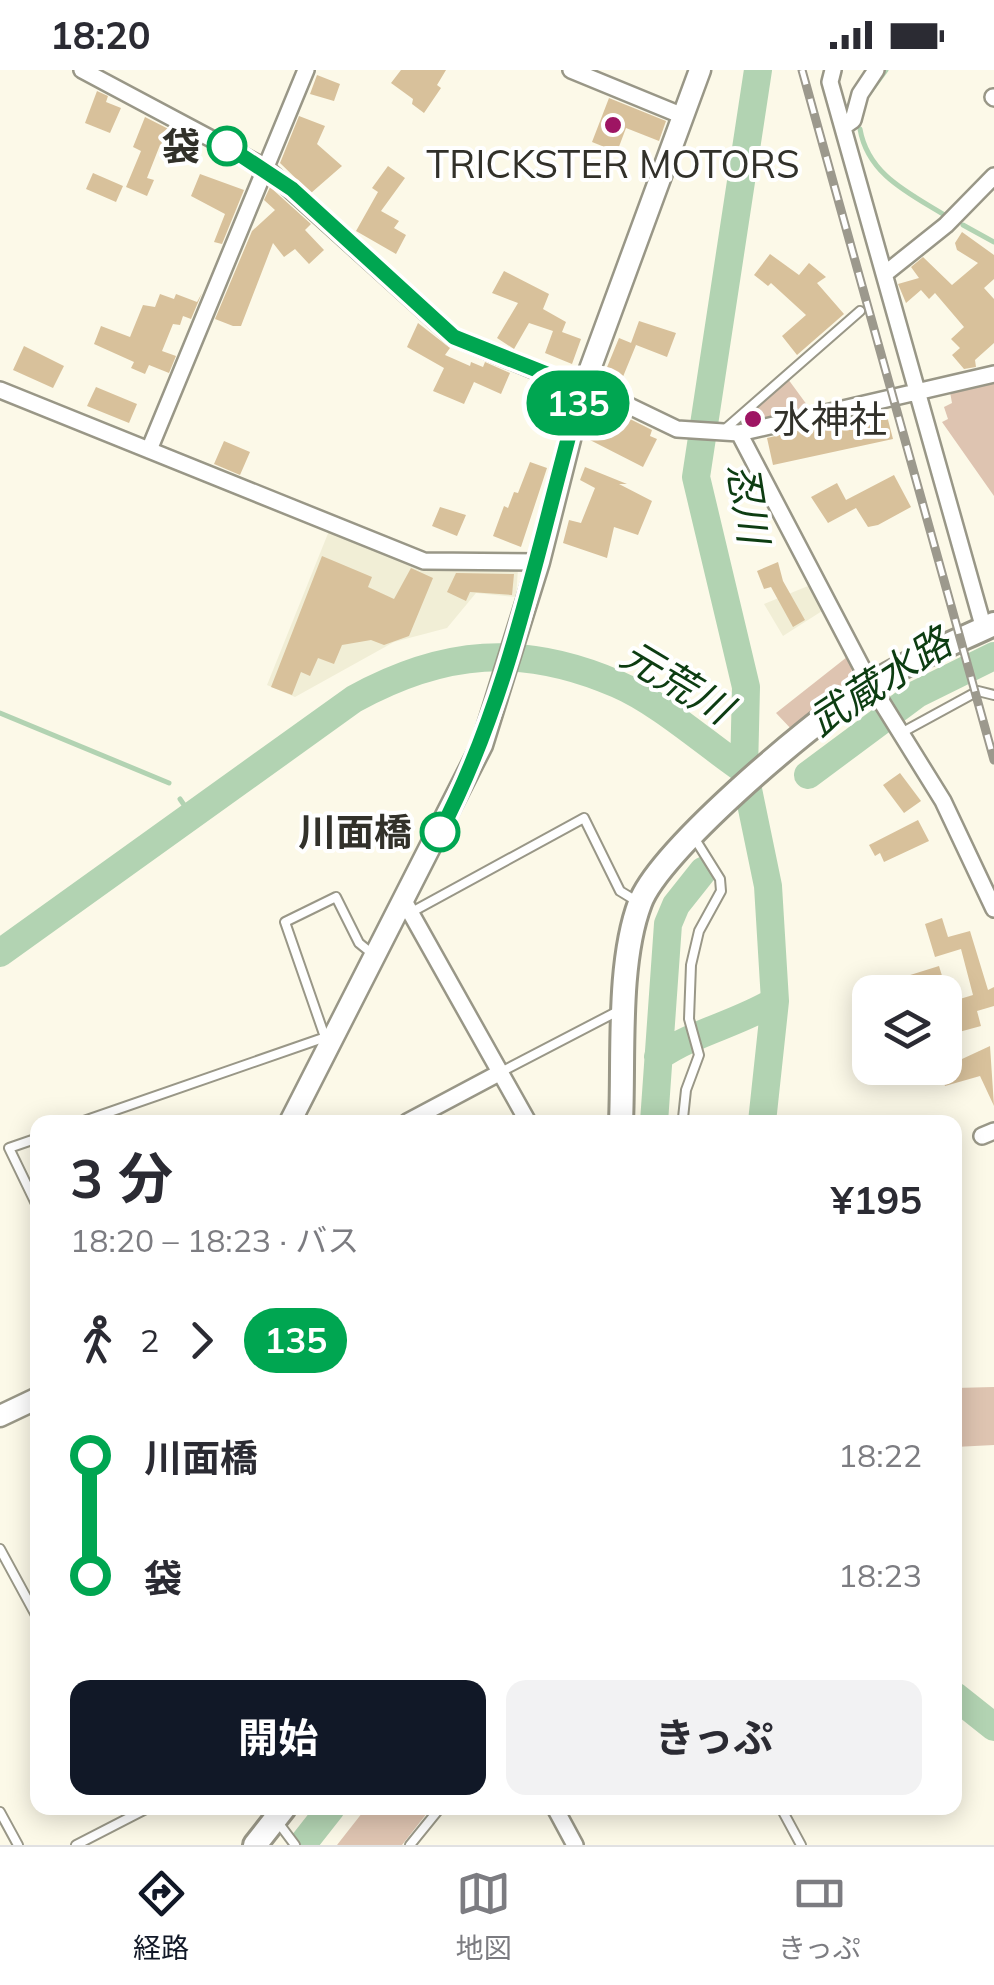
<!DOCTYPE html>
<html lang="ja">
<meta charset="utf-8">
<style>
:root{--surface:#fff;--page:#f2f2f3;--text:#2b2b33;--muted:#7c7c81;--line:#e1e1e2;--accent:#111827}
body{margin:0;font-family:Mulish,"Noto Sans JP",sans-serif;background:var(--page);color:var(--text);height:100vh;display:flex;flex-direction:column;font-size:38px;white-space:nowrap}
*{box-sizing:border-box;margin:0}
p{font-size:32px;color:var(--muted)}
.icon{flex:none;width:55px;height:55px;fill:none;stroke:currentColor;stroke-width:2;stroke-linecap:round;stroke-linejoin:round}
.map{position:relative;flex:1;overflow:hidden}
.details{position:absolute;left:30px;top:1045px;width:932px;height:700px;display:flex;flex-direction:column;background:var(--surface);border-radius:20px;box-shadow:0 5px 25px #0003}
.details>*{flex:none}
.badge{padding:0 20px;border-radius:32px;font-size:35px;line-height:65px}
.buttons{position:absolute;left:852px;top:905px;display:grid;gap:20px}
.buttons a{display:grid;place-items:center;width:110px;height:110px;border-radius:20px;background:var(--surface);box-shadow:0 5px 25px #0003;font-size:50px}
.map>.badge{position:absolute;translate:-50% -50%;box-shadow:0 0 0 5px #fff}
.legs{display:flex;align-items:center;gap:15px;height:110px;padding:0 40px;font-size:32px}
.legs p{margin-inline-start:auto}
.overview{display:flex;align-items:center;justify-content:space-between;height:170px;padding:0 40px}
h1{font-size:55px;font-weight:700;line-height:75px}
.button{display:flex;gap:20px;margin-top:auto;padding:20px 40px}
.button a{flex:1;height:115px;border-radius:20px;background:var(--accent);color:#fff;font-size:40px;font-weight:700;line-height:115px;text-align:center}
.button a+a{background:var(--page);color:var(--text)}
ul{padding:0 40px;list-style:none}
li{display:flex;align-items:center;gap:35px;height:120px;font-size:38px}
li i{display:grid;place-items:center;width:15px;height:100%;margin:0 12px;background:currentColor}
li i::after{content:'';width:25px;height:25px;margin:-12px;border:8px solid;border-radius:50%;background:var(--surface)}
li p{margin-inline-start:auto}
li:first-child i{background:linear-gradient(#0000 50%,currentColor 0)}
li:last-child i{background:linear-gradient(currentColor 50%,#0000 0)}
.status{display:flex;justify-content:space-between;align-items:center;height:70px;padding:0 50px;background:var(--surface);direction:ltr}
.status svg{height:28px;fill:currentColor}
.tabs{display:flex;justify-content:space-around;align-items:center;height:140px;border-top:2px solid var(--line);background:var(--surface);font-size:28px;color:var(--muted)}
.tabs a{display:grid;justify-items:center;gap:5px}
.tabs .active{color:var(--accent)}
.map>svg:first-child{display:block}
</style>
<div class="status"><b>18:20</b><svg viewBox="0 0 49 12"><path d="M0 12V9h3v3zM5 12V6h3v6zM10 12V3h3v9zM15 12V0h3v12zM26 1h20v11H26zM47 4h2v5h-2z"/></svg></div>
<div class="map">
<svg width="994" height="1775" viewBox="0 0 994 1775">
<rect width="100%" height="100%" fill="#fcf9e8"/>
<path fill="#f1eed6" d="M329,461L419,497L518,499L516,527L476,523L447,558L394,572L295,627L267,615Z
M808,516L822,541L783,566L764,534Z"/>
<path fill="#dec4b1" d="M788,309L810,339L757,351L750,342Z
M994,312V426L942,352L948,349L944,337L952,333L950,322Z
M847,587L852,597L850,616L794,662L776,643Z
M994,1317V1375L955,1377V1318Z
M366,1738H431L402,1775H337Z"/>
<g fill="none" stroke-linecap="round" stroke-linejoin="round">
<path stroke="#b2d3b2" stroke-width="5" d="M870,22L886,0
M860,59C868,105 909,123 946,146
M963,155L994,172
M0,643L169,713
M180,729L191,745"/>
<path stroke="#b2d3b2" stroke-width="28" d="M758,0L696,407L746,617L744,700L768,816L775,931L762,1052
M808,705L917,624L994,586
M0,883L354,629C443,580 523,573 617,614C659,632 706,674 744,700
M658,987C694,962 737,954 775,931
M654,1052L668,854L676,835L703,801
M955,1626L994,1657
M302,1775L331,1738"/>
</g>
<path fill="#d8c19b" d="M401,0H446L437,15L441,18L424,43L412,34L413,29L391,13Z
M317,5L340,14L334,31L310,24Z
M97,21L108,26L106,32L121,38L110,63L85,53Z
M609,28L666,51L659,71L626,58L617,82L592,72Z
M299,46L325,56L317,74L342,96L311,123L280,93Z
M145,47L196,73L190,87L160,75L147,108L154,110L147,126L126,117L141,81L133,77Z
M388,96L405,108L381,141L399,151L394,158L406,165L396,184L356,161L378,122L372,118Z
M93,103L123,116L116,132L86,119Z
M200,104L244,120L222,174L214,172L225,144L191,126Z
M270,117L311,154L305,160L324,180L309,194L295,179L284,187L273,173L241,256H233L215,249L252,161L275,140L264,130Z
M962,162L994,185V209L984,218L994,229V273L975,290L976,297L964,299L952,285L960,278L951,269L964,257L935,223L929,229L921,220L906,233L898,214L919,208L911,197L923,187L952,215L978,193L957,180L955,173Z
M770,184L799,205L809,193L826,207L817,213L844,244L797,285L782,266L806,245L771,213L768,216L754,205Z
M504,201L549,224L543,239L566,252L562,262L581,269L572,294L545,283L553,261L529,253L514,279L497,268L518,233L492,223Z
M202,223L191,249L183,246L180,255L173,254L162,281L176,286L169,303L149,295L145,304L131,298L134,292L94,274L101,256L130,267L143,235L155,237L160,224L174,229L176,224L197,232Z
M639,251L676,263L667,287L631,273Z
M418,253L450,278L445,285L470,296L471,292L483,297L485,292L510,303L501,324L474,312L464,334L433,321L444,298L407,277Z
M619,268L636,275L620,314L603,307Z
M24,276L64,296L53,318L13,300Z
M96,317L137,334L129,353L87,336Z
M606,337L652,360L650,366L657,369L643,397L588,369L594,347L600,350Z
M887,346L893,369L773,395L767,368L852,348L854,355Z
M224,371L250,382L240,405L214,394Z
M530,392L547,398L521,477L493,466L504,436L508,438L514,422L518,423Z
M585,397L627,414H619L652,431L638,465L614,457L607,488L563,473L569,450L581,453L595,418L580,410Z
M894,405L911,437L878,455L868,457L856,438L828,453L811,427L837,413L846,430Z
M440,437L466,445L457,466L432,456Z
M322,486L372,507L368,517L394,529L411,498L433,508L409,566L384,575L371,570L342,575L334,594L318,588L310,606L301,602L292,625L271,617Z
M778,492L783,511L805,550L793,557L771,517L764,519L757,501Z
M456,503L514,504L512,525L470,522L466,531L447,522Z
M900,703L921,731L904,743L883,715Z
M918,750L929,771L884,792L880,783L875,786L869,775Z
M942,848L948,867L970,861L988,920L994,917V936L977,941L981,956L959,962L950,932L973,925L961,879L935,887L925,854Z
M939,896L947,922H923L918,917L895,922L891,911Z
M956,965L962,989L990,976L994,1036L980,1006L945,1016L940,998H945V968Z"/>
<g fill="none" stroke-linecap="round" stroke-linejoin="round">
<defs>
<path id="service" d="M724,360L860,241
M901,663L978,621L994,625
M410,843L584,748L620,821L638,832
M326,970L285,852L336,827L359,873L375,886
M501,1002L620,940
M683,1048L686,1020L699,985L689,949L691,895L699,861L721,821L720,809L695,769
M81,1052L323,968
M38,1068L9,1078L38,1138
M0,1479L38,1549
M781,1738L801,1775
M0,1742L18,1775
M277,1751L295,1775
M76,1775L148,1738
M410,1775L440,1738"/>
<path id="minor" d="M82,0L266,98L453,267L570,315L596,320L677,359L739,363L994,304
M571,0L683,46
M833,0L830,12L984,559
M993,27L994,28
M843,57L853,50L860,24L876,0
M886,203L946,155L994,106
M0,320L424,491L539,492
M739,363L871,615L943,731L994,839
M149,380L306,0
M404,831L528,1052
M407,1052L501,1002
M982,1066L994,1061
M555,1738L575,1775"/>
<path id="tertiary" d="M290,1052L482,675L539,492L583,318L700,0
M0,1346L38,1328"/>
<path id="secondary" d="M621,1052C624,987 617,894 640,833C659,781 808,656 858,623C899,595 949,575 994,554
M255,1775L284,1738"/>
</defs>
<use href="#service" stroke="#999787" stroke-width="12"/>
<use href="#minor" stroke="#999787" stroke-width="20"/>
<use href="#tertiary" stroke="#999787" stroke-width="25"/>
<use href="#secondary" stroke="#999787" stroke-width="28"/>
<use href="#service" stroke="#fff" stroke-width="8"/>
<use href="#minor" stroke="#fff" stroke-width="15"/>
<use href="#tertiary" stroke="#fff" stroke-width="20"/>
<use href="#secondary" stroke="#fff" stroke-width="22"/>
<defs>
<path id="rail" d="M802,0L994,690"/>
</defs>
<use href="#rail" stroke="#9c998d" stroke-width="9"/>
<use href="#rail" stroke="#fff" stroke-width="5" stroke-dasharray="15" stroke-linecap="butt"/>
</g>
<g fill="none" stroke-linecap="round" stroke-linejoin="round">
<defs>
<path id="line-1" d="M227,76L292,119L454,267L582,318C539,468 513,621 440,762"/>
</defs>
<use href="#line-1" stroke="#fff" stroke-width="22"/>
<use href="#line-1" stroke="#00a651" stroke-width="15"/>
</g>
<g fill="#9e1563" stroke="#fff" stroke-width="4">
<circle cx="613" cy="55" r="10"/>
<circle cx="753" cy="349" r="10"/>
</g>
<g fill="#fff" stroke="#00a651" stroke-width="5">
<circle cx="227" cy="76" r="18"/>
<circle cx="440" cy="762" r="18"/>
</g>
<g text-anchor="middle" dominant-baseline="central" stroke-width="8" stroke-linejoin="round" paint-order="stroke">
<g font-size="38" font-weight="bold" fill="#32312a" stroke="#fff" text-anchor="end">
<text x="200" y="76">袋</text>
<text x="412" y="762">川面橋</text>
</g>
<g font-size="38" fill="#32312a" stroke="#fff">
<text x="613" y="94">TRICKSTER MOTORS</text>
<text x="773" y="349" text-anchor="start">水神社</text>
</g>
<g font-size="40" font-style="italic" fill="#0d3d12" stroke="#fff">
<text transform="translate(749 433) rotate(81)">忍川</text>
<text transform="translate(677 611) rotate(31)">元荒川</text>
<text transform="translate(879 611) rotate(-33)">武蔵水路</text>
</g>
</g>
</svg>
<div class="buttons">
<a><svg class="icon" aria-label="layers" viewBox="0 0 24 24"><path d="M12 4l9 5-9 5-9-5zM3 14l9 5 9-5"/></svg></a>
</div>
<b class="badge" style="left:578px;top:333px;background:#00a651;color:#fff">135</b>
<section class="details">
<div class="overview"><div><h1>3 分</h1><p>18:20 – 18:23 · バス</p></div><b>¥195</b></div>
<div class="legs"><svg class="icon" aria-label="walk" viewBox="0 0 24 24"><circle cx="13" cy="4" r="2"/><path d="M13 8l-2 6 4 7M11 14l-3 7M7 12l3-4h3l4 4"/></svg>2<svg class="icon" aria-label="forward" viewBox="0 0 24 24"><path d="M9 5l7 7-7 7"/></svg><b class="badge" style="background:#00a651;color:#fff">135</b></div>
<ul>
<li><i style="color:#00a651"></i><b>川面橋</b><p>18:22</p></li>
<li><i style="color:#00a651"></i><b>袋</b><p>18:23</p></li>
</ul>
<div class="button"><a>開始</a><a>きっぷ</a></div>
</section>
</div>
<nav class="tabs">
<a class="active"><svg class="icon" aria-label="directions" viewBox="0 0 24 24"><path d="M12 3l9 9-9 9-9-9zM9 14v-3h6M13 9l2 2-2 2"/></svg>経路</a>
<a><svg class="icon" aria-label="map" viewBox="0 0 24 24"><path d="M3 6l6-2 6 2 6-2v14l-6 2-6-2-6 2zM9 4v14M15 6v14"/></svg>地図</a>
<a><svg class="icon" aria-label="tickets" viewBox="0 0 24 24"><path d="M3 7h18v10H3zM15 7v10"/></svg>きっぷ</a>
</nav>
